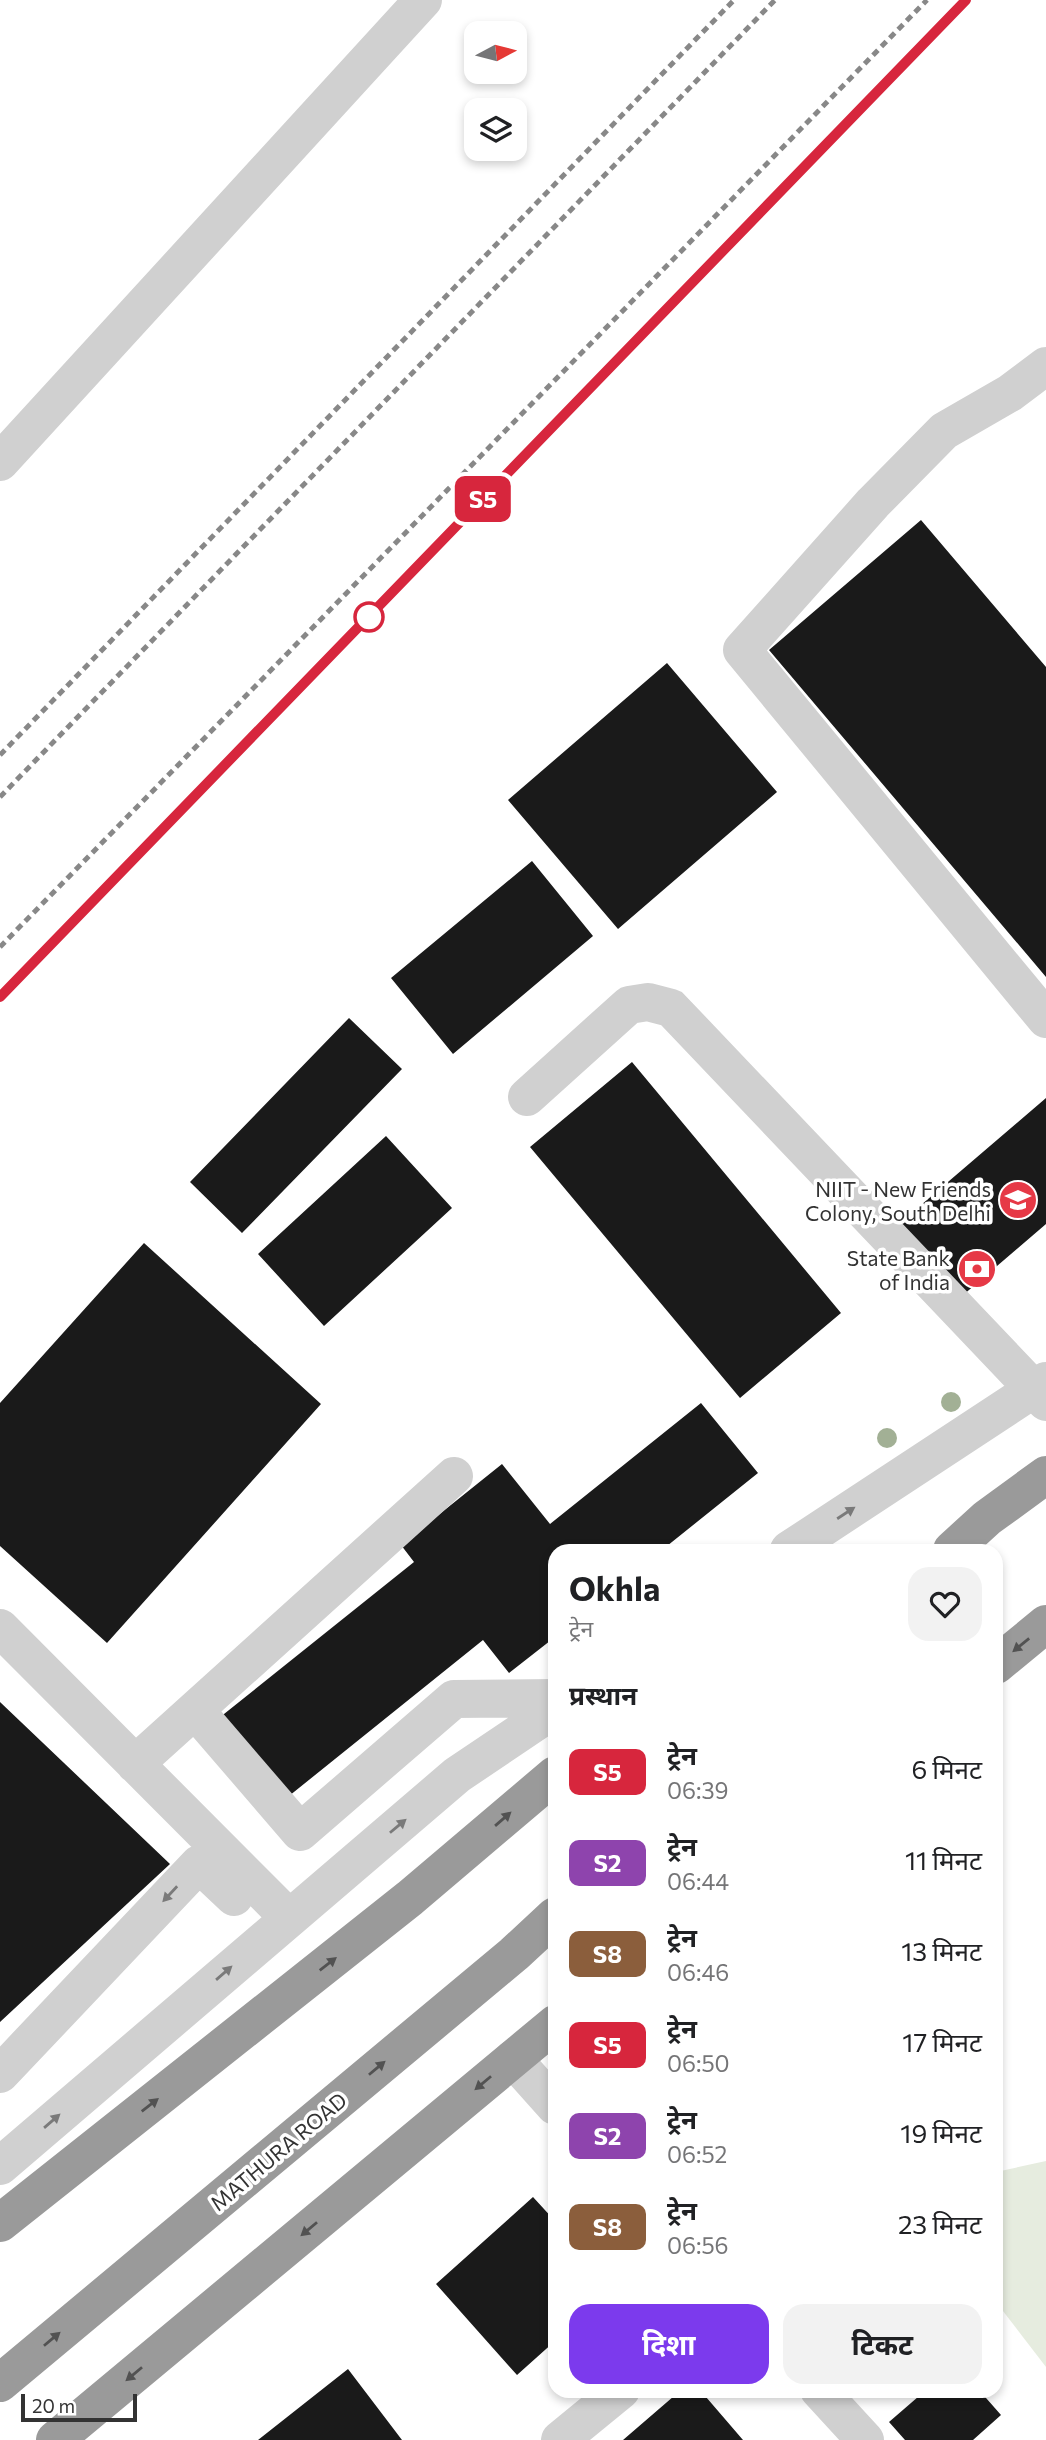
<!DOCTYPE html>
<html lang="hi">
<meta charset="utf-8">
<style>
:root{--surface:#fff;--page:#f2f2f2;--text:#202124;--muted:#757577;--accent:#7c3aed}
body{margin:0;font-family:Commissioner,"Noto Sans Devanagari",sans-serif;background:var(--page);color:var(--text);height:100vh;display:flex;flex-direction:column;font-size:26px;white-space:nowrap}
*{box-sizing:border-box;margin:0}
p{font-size:23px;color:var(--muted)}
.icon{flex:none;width:38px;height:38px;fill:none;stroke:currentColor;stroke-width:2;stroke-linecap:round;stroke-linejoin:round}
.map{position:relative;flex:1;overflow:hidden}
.drawer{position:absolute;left:548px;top:1544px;width:455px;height:854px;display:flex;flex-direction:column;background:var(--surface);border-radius:21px;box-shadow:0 4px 10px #0003}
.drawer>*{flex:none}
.badge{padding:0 14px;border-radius:10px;font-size:24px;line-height:46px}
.needle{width:46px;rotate:83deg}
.fabs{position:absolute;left:464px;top:21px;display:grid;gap:14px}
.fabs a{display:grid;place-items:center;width:63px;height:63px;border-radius:14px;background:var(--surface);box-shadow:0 4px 10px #0003;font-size:35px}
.scale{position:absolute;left:21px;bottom:18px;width:116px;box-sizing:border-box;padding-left:7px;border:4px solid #333;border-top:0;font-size:19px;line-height:24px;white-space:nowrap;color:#333;-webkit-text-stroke:5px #fff;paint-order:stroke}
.map>.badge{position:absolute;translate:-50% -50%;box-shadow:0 0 0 4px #fff}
h2{padding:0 21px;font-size:26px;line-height:63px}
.round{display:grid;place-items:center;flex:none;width:74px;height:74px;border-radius:21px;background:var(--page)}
.summary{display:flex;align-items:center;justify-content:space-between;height:119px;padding:0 21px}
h1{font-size:33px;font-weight:700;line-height:52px}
.action{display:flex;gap:14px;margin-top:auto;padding:14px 21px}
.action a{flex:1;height:80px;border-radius:21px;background:var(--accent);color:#fff;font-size:28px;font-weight:700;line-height:80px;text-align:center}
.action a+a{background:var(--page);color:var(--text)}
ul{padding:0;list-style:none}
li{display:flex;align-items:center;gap:21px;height:91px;padding:0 21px}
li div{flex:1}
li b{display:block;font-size:26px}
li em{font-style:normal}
li .badge{min-width:77px;font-weight:700;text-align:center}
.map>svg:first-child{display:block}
</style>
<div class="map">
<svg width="1046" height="2440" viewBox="0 0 1046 2440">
<rect width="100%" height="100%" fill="#fff"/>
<path fill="#e6ecdf" d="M1046,2161V2367L996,2302V2172Z"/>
<path fill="#1a1a1a" d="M921,520L1046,667V977L769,650Z
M667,663L777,792L618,929L508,800Z
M532,861L593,936L453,1054L391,978Z
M349,1018L402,1069L242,1233L190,1182Z
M632,1062L841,1313L740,1398L530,1147Z
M1046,1098V1224L962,1296L900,1223Z
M386,1136L452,1208L324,1326L258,1254Z
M144,1243L321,1404L107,1643L0,1546V1403Z
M701,1403L758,1473L662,1550H555V1637L509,1673L483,1640L284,1800L219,1718L414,1562L401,1545L502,1464L550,1524Z
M0,1702L170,1864L0,2022Z
M533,2197L555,2221V2341L517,2375L436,2284Z
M348,2369L402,2440H258Z
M681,2390H700L743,2440H623Z
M926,2390H979L1001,2415L973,2440H905L889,2422Z"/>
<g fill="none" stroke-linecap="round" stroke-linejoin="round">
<path stroke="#d0d0d0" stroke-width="38" d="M1046,366L1010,393L944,431L873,503L742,650L1046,1019
M0,462L423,0
M527,1097L629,1005L648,1002L671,1008L1046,1402
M789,1550L1046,1381
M0,1628L289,1918
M195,1710L300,1832L454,1699L555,1698
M135,1764L454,1476
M513,2059L555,2106
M0,2074L199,1864L234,1897
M0,2166L457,1775L555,1709
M819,2390L865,2440
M560,2440L621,2390"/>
<path stroke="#9a9a9a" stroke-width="38" d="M952,1550L987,1518L1046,1475
M996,1665L1046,1624
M0,2223L410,1898L555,1775
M0,2383L514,1954L555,1916
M55,2440L555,2024"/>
<path stroke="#888" stroke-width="5" stroke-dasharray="7 5" stroke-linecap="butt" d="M0,755L734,0
M0,797L775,0
M0,947L927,0
M0,997L966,0"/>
</g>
<g fill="#a2b095">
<circle cx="951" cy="1402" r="10"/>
<circle cx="887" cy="1438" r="10"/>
</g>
<defs><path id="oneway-solid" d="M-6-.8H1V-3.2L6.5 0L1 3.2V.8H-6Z" transform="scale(1.75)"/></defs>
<g fill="#7a7a7a">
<use href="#oneway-solid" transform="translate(846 1513) rotate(-33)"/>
<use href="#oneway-solid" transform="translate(398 1826) rotate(-40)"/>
<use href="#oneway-solid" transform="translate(170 1894) rotate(133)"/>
<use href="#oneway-solid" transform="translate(224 1973) rotate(-41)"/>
<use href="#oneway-solid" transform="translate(52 2121) rotate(-41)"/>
</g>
<g fill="#525252">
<use href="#oneway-solid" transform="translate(1021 1645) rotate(141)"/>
<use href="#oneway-solid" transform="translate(503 1819) rotate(-41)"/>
<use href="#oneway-solid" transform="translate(328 1964) rotate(-38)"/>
<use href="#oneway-solid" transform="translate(377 2068) rotate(-40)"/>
<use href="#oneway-solid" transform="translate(483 2083) rotate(140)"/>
<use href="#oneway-solid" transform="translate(150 2105) rotate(-38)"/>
<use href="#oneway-solid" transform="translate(309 2229) rotate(140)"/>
<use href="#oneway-solid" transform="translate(52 2339) rotate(-40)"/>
<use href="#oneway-solid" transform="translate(134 2374) rotate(140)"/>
</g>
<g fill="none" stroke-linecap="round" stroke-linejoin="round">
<defs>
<path id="line" d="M0,997L966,0"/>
</defs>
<use href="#line" stroke="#fff" stroke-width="16"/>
<use href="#line" stroke="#d7263d" stroke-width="10"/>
</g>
<defs>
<symbol id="school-disc" viewBox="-11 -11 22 22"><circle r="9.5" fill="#e63946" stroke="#fff"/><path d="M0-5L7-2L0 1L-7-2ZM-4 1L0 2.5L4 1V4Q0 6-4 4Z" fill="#fff"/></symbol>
<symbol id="bank-disc" viewBox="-11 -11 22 22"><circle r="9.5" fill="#e63946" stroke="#fff"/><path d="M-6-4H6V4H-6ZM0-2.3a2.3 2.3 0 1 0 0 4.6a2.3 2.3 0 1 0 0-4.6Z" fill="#fff"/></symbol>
</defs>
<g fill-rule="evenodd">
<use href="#school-disc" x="996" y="1178" width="44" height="44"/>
<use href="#bank-disc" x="955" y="1247" width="44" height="44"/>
</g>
<circle fill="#fff" stroke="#d7263d" stroke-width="3.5" cx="369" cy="617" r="14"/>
<g text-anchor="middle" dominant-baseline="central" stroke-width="7" stroke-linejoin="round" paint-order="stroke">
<g font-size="21" fill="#333" stroke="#fff" text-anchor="end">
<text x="991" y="1188">NIIT - New Friends<tspan x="991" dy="24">Colony, South Delhi</tspan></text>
<text x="950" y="1257">State Bank<tspan x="950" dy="24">of India</tspan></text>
</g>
<g font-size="21" fill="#333" stroke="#fff">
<text transform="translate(278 2151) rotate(-40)">MATHURA ROAD</text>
</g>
</g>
</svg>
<div class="fabs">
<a><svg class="needle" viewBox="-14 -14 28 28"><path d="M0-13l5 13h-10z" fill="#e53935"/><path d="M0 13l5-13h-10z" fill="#757577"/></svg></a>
<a><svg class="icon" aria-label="layers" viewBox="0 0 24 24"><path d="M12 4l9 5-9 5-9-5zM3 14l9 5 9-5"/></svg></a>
</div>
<div class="scale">20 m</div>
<b class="badge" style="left:483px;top:499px;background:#d7263d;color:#fff">S5</b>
<section class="drawer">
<div class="summary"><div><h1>Okhla</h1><p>ट्रेन</p></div><a class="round"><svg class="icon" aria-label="heart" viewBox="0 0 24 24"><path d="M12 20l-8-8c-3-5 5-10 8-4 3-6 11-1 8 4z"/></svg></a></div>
<h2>प्रस्थान</h2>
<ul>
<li><span class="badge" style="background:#d7263d;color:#fff">S5</span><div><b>ट्रेन</b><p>06:39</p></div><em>6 मिनट</em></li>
<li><span class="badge" style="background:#8e44ad;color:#fff">S2</span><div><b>ट्रेन</b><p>06:44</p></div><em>11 मिनट</em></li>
<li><span class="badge" style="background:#8b5e3c;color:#fff">S8</span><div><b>ट्रेन</b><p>06:46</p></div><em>13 मिनट</em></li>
<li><span class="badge" style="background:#d7263d;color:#fff">S5</span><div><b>ट्रेन</b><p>06:50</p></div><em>17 मिनट</em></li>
<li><span class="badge" style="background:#8e44ad;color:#fff">S2</span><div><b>ट्रेन</b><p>06:52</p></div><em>19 मिनट</em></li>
<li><span class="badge" style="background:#8b5e3c;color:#fff">S8</span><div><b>ट्रेन</b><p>06:56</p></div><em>23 मिनट</em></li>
</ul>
<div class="action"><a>दिशा</a><a>टिकट</a></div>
</section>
</div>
